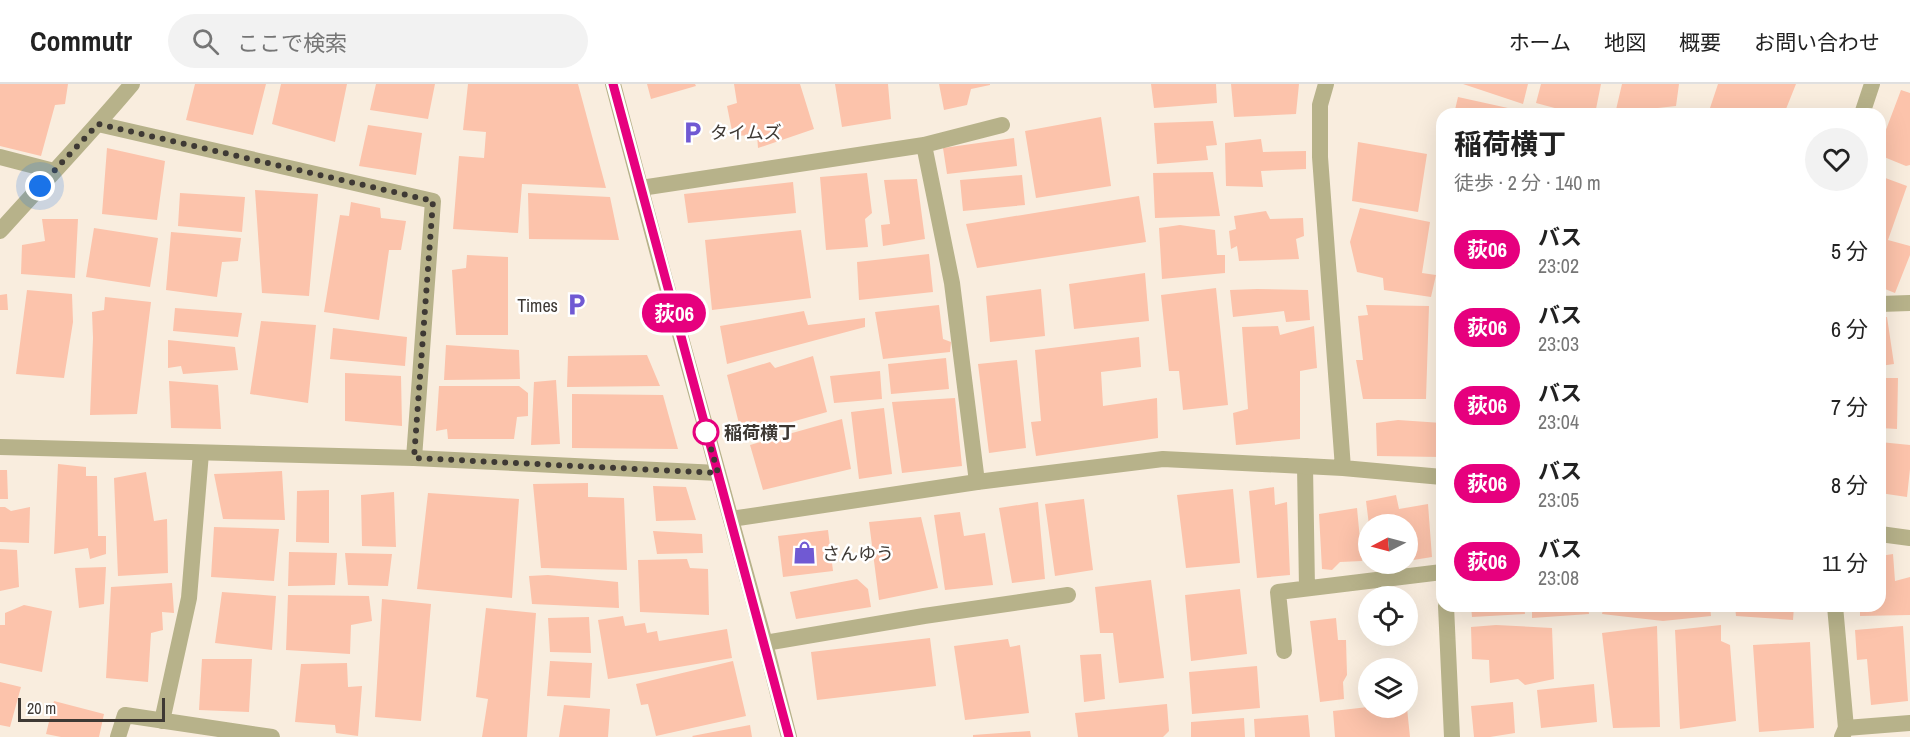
<!DOCTYPE html>
<html lang="ja">
<meta charset="utf-8">
<style>
:root{--surface:#fff;--page:#f2f2f2;--text:#222;--muted:#767676;--line:#e0e0e0}
body{margin:0;font-family:"Archivo Narrow","Noto Sans JP",sans-serif;background:var(--page);color:var(--text);height:100vh;display:flex;flex-direction:column;font-size:22px;white-space:nowrap}
*{box-sizing:border-box;margin:0}
p{font-size:20px;color:var(--muted)}
.icon{flex:none;width:33px;height:33px;fill:none;stroke:currentColor;stroke-width:2;stroke-linecap:round;stroke-linejoin:round}
.map{position:relative;flex:1;overflow:hidden}
.drawer{position:absolute;left:1436px;top:24px;width:450px;height:504px;display:flex;flex-direction:column;background:var(--surface);border-radius:18px;box-shadow:0 6px 24px #0002}
.drawer>*{flex:none}
.badge{padding:0 12px;border-radius:20px;font-size:21px;line-height:39px}
.needle{width:39px;rotate:264deg}
.controls{position:absolute;left:1358px;top:430px;display:grid;gap:12px}
.controls a{display:grid;place-items:center;width:60px;height:60px;border-radius:50%;background:var(--surface);box-shadow:0 6px 24px #0002;font-size:30px}
.scale{position:absolute;left:18px;bottom:15px;width:147px;box-sizing:border-box;padding-left:6px;border:3px solid #3e3934;border-top:0;font-size:16px;line-height:21px;white-space:nowrap;color:#3e3934;-webkit-text-stroke:4px #fff;paint-order:stroke}
.you{position:absolute;width:30px;height:30px;margin:-15px;border:4px solid #fff;border-radius:50%;background:#1a73e8;box-shadow:0 0 0 9px #1a73e833}
.map>.badge{position:absolute;translate:-50% -50%;box-shadow:0 0 0 3px #fff}
.round{display:grid;place-items:center;flex:none;width:63px;height:63px;border-radius:32px;background:var(--page)}
.overview{display:flex;align-items:center;justify-content:space-between;height:102px;padding:0 18px}
h1{font-size:28px;font-weight:700;line-height:45px}
ul{padding:0;list-style:none}
li{display:flex;align-items:center;gap:18px;height:78px;padding:0 18px}
li div{flex:1}
li b{display:block;font-size:22px}
li em{font-style:normal}
li .badge{min-width:66px;font-weight:700;text-align:center}
header{display:flex;align-items:center;gap:36px;box-sizing:border-box;height:84px;padding:0 30px;background:var(--surface);border-bottom:2px solid var(--line)}
header strong{font-size:28px}
nav{display:flex;gap:33px;margin-inline-start:auto;font-size:21px}
.search{width:420px;height:54px;background:var(--page);display:flex;align-items:center;gap:15px;box-sizing:border-box;padding:0 21px;border-radius:33px;color:var(--muted);font-size:22px}
.map>svg:first-child{display:block}
</style>
<header>
<strong>Commutr</strong>
<div class="search"><svg class="icon" aria-label="search" viewBox="0 0 24 24"><circle cx="10" cy="10" r="6"/><path d="M15 15l6 6"/></svg>ここで検索</div>
<nav><a>ホーム</a><a>地図</a><a>概要</a><a>お問い合わせ</a></nav>
</header>
<div class="map">
<svg width="1910" height="653" viewBox="0 0 1910 653">
<rect width="100%" height="100%" fill="#f9edde"/>
<path fill="#fcc3ab" d="M0,0H68L65,20L55,21L41,72L0,62Z
M195,0H266L253,51L186,36Z
M281,0H347L335,58L272,40Z
M376,0H435L428,35L370,26Z
M468,0H578L606,104L522,100L518,149L453,145L459,72L484,74L486,48L463,46Z
M647,0H695L696,2L651,15Z
M734,0H800L814,45L758,64L757,51L733,52L727,22L737,19Z
M835,0H888L891,35L842,43Z
M939,0H990V1L971,5L967,21L944,26Z
M1151,0H1216L1217,19L1154,24Z
M1231,0H1299L1296,30L1234,33Z
M1463,0H1528L1523,20Z
M1541,0H1601L1595,30H1577L1536,19Z
M1622,0H1679L1676,22L1658,24V30H1615Z
M1718,0H1796L1784,30H1708Z
M1901,6L1910,9V81L1906,82L1884,73L1881,59Z
M1458,13L1530,29V30H1454Z
M1101,33L1111,102L1036,114L1025,47Z
M1213,37L1217,61L1206,62L1208,76L1157,80L1154,39Z
M368,41L422,49L416,91L359,82Z
M1014,54L1017,82L947,90L943,64Z
M1261,55L1263,68L1306,67V85L1261,87L1263,103L1226,102L1225,59Z
M1358,58L1427,70L1418,128L1352,117Z
M107,64L165,77L157,136L102,130Z
M1213,88L1220,132L1155,134L1153,89Z
M867,89L872,129L865,135L868,163L826,166L820,93Z
M1022,91L1025,121L963,127L960,96Z
M1880,92L1907,102L1888,156L1910,162V171L1895,209L1880,203Z
M917,95L925,155L883,162L881,141L890,140L884,96Z
M793,98L796,129L688,139L684,110Z
M255,106L318,110L309,212L262,209Z
M180,109L245,113L242,148L178,142Z
M528,109L610,113L619,156L529,155Z
M1139,112L1146,158L977,184L966,140Z
M351,118L380,124L381,134L406,137L401,166H389L379,236L324,228L340,131L349,132Z
M1360,124L1430,138L1422,189L1436,191L1431,213L1384,206L1383,194L1357,188L1350,158Z
M1266,127L1270,135L1303,134L1304,152L1296,155L1299,175L1239,177L1237,162L1231,165L1229,147L1236,145L1234,132Z
M42,135H78L75,194L21,190L22,161L45,157Z
M1180,141L1215,146L1217,171H1225V189L1162,195L1159,144Z
M94,144L158,154L150,203L86,193Z
M801,146L811,214L712,226L705,156Z
M171,148L241,154L238,177L222,178L217,213L166,206Z
M929,170L933,208L859,216L857,178Z
M467,171L508,173V251H456L452,186L466,184Z
M1145,189L1149,237L1074,245L1069,200Z
M1216,204L1228,321L1183,326L1179,287H1169L1161,211Z
M1041,205L1045,252L990,258L986,212Z
M1257,205L1308,206L1310,236L1286,238L1284,227L1233,233L1230,206Z
M27,206L72,210L73,238L64,294L16,290Z
M7,210L8,226H0V211Z
M105,213L151,218L137,330L90,331L93,254L92,228L104,226Z
M939,221L943,255L951,258L950,268L883,275L875,228Z
M1366,221L1429,222L1426,315H1363L1356,276H1363L1358,232L1368,231Z
M175,224L242,229L238,253L173,247Z
M804,227L808,241L865,234V243L727,280L720,242Z
M1880,233H1887L1894,280L1880,282Z
M261,237L316,241L308,319L250,310Z
M1278,242L1280,251L1314,242L1317,284L1300,287V355L1236,361L1233,329L1248,325L1242,243Z
M333,244L407,253L405,282L330,275Z
M1139,253L1141,283L1101,288L1103,322L1157,314L1158,354L1036,372L1031,338L1041,337L1035,266Z
M168,256L235,263L238,286L183,290L181,282L168,284Z
M446,261L519,266L520,295L444,296Z
M647,271L660,302L567,303L568,272Z
M813,272L827,328L742,352L727,291L770,278L775,284Z
M946,274L949,305L891,310L888,280Z
M1017,276L1026,364L989,369L978,280Z
M880,287L882,315L834,319L830,292Z
M345,289L401,292L402,342L345,337Z
M1880,294H1898L1897,345L1880,344Z
M556,296L560,360L531,361L534,298Z
M169,297L218,301L221,345L171,344Z
M439,302H519L528,309V332L517,333L514,355H448L447,345L436,347Z
M572,310L663,311L678,365L572,364Z
M955,314L962,382L902,389L892,318Z
M884,324L892,390L859,395L851,328Z
M842,335L851,385L763,406L750,361Z
M1398,336L1442,339L1440,373L1377,372L1376,339Z
M1880,358L1910,361V385L1907,413L1880,409Z
M58,380L86,383V392H97L98,452H106V470L90,475L88,464L54,470Z
M0,386H7L8,415H0Z
M282,387L285,436L223,435L214,390Z
M146,388L154,437L167,435L168,489L118,492L114,394Z
M588,399V413L624,414L627,486L541,484L533,400Z
M653,402L686,403L696,436L656,437Z
M1274,403L1275,421L1287,418L1290,491L1257,494L1249,407Z
M1233,405L1240,479L1186,484L1177,411Z
M329,406V459L296,458L297,407Z
M394,408L396,463L362,462L361,411Z
M428,409L519,415L512,514L417,505Z
M1396,411L1399,425L1428,420L1432,473L1407,477V441H1369L1366,417Z
M1084,415L1093,486L1055,492L1045,420Z
M1038,418L1045,495L1012,499L999,424Z
M0,423H5L11,427L30,423L29,459L0,458Z
M1357,424L1362,477L1340,478L1332,486L1322,485L1319,430Z
M960,428L964,452L985,449L993,501L945,506L934,431Z
M921,433L938,504L879,516L869,438Z
M214,443L279,445L274,497L211,493Z
M828,446L833,487L783,493L778,452Z
M653,447L702,450L703,469L657,470Z
M0,465L17,466L19,503L0,507Z
M289,468L337,469L335,501L288,502Z
M345,469L392,470L388,502L348,501Z
M1893,470L1895,497L1910,493V531L1860,532V522H1880V472Z
M687,475L690,484L708,485L709,531L640,528L638,476Z
M106,483L104,520L79,524L75,484Z
M548,491L618,498L619,524L532,520L529,492Z
M857,495L868,505L871,523L796,535L790,508Z
M1151,496L1164,594L1119,599L1113,549H1100L1095,503Z
M172,499L174,529L162,528L163,546L151,549L148,598L106,594L111,503Z
M1240,505L1247,570L1191,577L1185,511Z
M222,508L276,512L272,566L215,559Z
M288,511L369,512L372,537L351,541L350,570L286,566Z
M382,515L431,520L421,637L375,633Z
M24,521L52,527L42,588L0,579V541H5V529Z
M1471,522H1524L1525,530L1472,533Z
M1532,522H1588L1589,530L1532,534Z
M1604,522H1710L1711,532L1663,537L1602,530Z
M1735,522H1794L1793,536L1736,532Z
M486,524L536,529L527,653H482L488,615L476,613Z
M623,532L625,542L645,539L647,549L657,547L659,557L727,545L732,574L608,595L598,536Z
M589,533L591,569L550,568L548,534Z
M1336,534L1338,556H1346L1347,591L1343,598L1344,615L1320,618L1310,537Z
M1496,541L1552,544L1554,595L1525,601L1518,595L1490,599L1489,576L1472,575L1471,543Z
M1721,541V557L1730,561L1736,637L1680,645L1675,546Z
M1657,542L1660,643L1613,644L1602,549Z
M1903,542L1908,617L1871,621L1867,575L1857,576L1855,546Z
M930,554L936,602L817,616L811,568Z
M1008,555L1010,563L1020,561L1029,629L965,636L954,562Z
M1810,558L1814,644L1759,648L1753,561Z
M1101,570L1105,615L1084,618L1080,571Z
M202,575H252L249,628L199,626Z
M550,577L592,579L590,614L547,612Z
M733,577L746,632L656,652L648,620L641,621L636,600Z
M347,579L348,603L362,602L358,652L336,649L335,641L295,638L301,580Z
M1257,582L1260,624L1192,630L1189,588Z
M0,598L21,603L10,643L0,641Z
M1594,600L1597,638L1541,644L1537,606Z
M54,617L104,630L99,653H61L46,650Z
M1513,618L1515,649L1490,653H1474L1471,622Z
M1167,620L1169,647L1163,653H1078L1075,629Z
M564,621L610,625L608,653H559Z
M1368,623L1407,624L1410,653H1335L1333,627Z
M1308,631L1310,653H1255L1254,635Z
M1244,634L1245,653H1191V638Z
M750,641L752,653H693L692,652Z
M1030,647L1031,653H973V651Z"/>
<g fill="none" stroke-linecap="round" stroke-linejoin="round">
<path stroke="#b7b28a" stroke-width="16" d="M1862,30L1872,0
M98,40L433,117L414,374
M924,61L952,199L977,398
M0,73L54,87
M641,104L924,61L1002,41
M1880,220L1910,219
M1305,382L1307,504
M1835,522L1846,644
M765,559L924,532L1068,511
M1284,567L1278,508L1442,488
M162,637L189,514L201,369
M118,653L125,631L272,653"/>
<path stroke="#b7b28a" stroke-width="16" d="M1326,0L1320,21V73L1343,384
M0,147C44,98 90,50 132,0
M0,363L414,374L718,389
M731,435L977,398L1163,375L1343,384L1442,393
M1880,450L1910,454
M1446,522L1452,653
M1842,653L1846,644L1910,639"/>
<path stroke="#b7b28a" stroke-width="16" d="M613,0L662,185L765,559L789,653"/>
</g>
<g fill="none" stroke-linecap="round" stroke-linejoin="round">
<defs>
<path id="line" d="M613,0C671,218 732,435 789,653"/>
</defs>
<use href="#line" stroke="#fff" stroke-width="14"/>
<use href="#line" stroke="#e6007e" stroke-width="9"/>
<path stroke="#3e3934" stroke-width="6" stroke-dasharray="0 10.8" d="M40,102L98,40L433,117L414,374L718,389L705,344L706,348"/>
</g>
<defs>
<symbol id="parking-bare" viewBox="-9 -9 18 18"><path d="M-3.5-5.5H1a3.5 3.5 0 0 1 0 7H-1V5.5H-3.5ZM-1-3.4V-.6H.8a1.4 1.4 0 0 0 0-2.8Z" fill="#7059d3" stroke="#fff" stroke-width="2.5" paint-order="stroke"/></symbol>
<symbol id="shop-bare" viewBox="-9 -9 18 18"><path d="M-5-2.5h2.3a2.7 3.5 0 0 1 5.4 0H5L5.5 6h-11ZM-1.5-2.5h3a1.5 2.3 0 0 0-3 0Z" fill="#7059d3" stroke="#fff" stroke-width="2.5" paint-order="stroke"/></symbol>
</defs>
<g fill-rule="evenodd">
<use href="#parking-bare" x="676" y="32" width="33" height="33"/>
<use href="#parking-bare" x="560" y="204" width="33" height="33"/>
<use href="#shop-bare" x="788" y="452" width="33" height="33"/>
</g>
<circle fill="#fff" stroke="#e6007e" stroke-width="3" cx="706" cy="348" r="12"/>
<g text-anchor="middle" dominant-baseline="central" stroke-width="5" stroke-linejoin="round" paint-order="stroke">
<g font-size="18" fill="#3e3934" stroke="#fff" text-anchor="start">
<text x="710" y="48">タイムズ</text>
<text x="558" y="221" text-anchor="end">Times</text>
<text x="822" y="469">さんゆう</text>
</g>
<g font-size="18" font-weight="bold" fill="#3e3934" stroke="#fff" text-anchor="start">
<text x="724" y="348">稲荷横丁</text>
</g>
</g>
</svg>
<div class="controls">
<a><svg class="needle" viewBox="-14 -14 28 28"><path d="M0-13l5 13h-10z" fill="#e53935"/><path d="M0 13l5-13h-10z" fill="#767676"/></svg></a>
<a><svg class="icon" aria-label="locate" viewBox="0 0 24 24"><circle cx="12" cy="12" r="6"/><path d="M12 2v4M12 18v4M2 12h4M18 12h4"/></svg></a>
<a><svg class="icon" aria-label="layers" viewBox="0 0 24 24"><path d="M12 4l9 5-9 5-9-5zM3 14l9 5 9-5"/></svg></a>
</div>
<div class="scale">20 m</div>
<div class="you" style="left:40px;top:102px"></div>
<b class="badge" style="left:674px;top:229px;background:#e6007e;color:#fff">荻06</b>
<section class="drawer">
<div class="overview"><div><h1>稲荷横丁</h1><p>徒歩 · 2 分 · 140 m</p></div><a class="round"><svg class="icon" aria-label="heart" viewBox="0 0 24 24"><path d="M12 20l-8-8c-3-5 5-10 8-4 3-6 11-1 8 4z"/></svg></a></div>
<ul>
<li><span class="badge" style="background:#e6007e;color:#fff">荻06</span><div><b>バス</b><p>23:02</p></div><em>5 分</em></li>
<li><span class="badge" style="background:#e6007e;color:#fff">荻06</span><div><b>バス</b><p>23:03</p></div><em>6 分</em></li>
<li><span class="badge" style="background:#e6007e;color:#fff">荻06</span><div><b>バス</b><p>23:04</p></div><em>7 分</em></li>
<li><span class="badge" style="background:#e6007e;color:#fff">荻06</span><div><b>バス</b><p>23:05</p></div><em>8 分</em></li>
<li><span class="badge" style="background:#e6007e;color:#fff">荻06</span><div><b>バス</b><p>23:08</p></div><em>11 分</em></li>
</ul>
</section>
</div>
